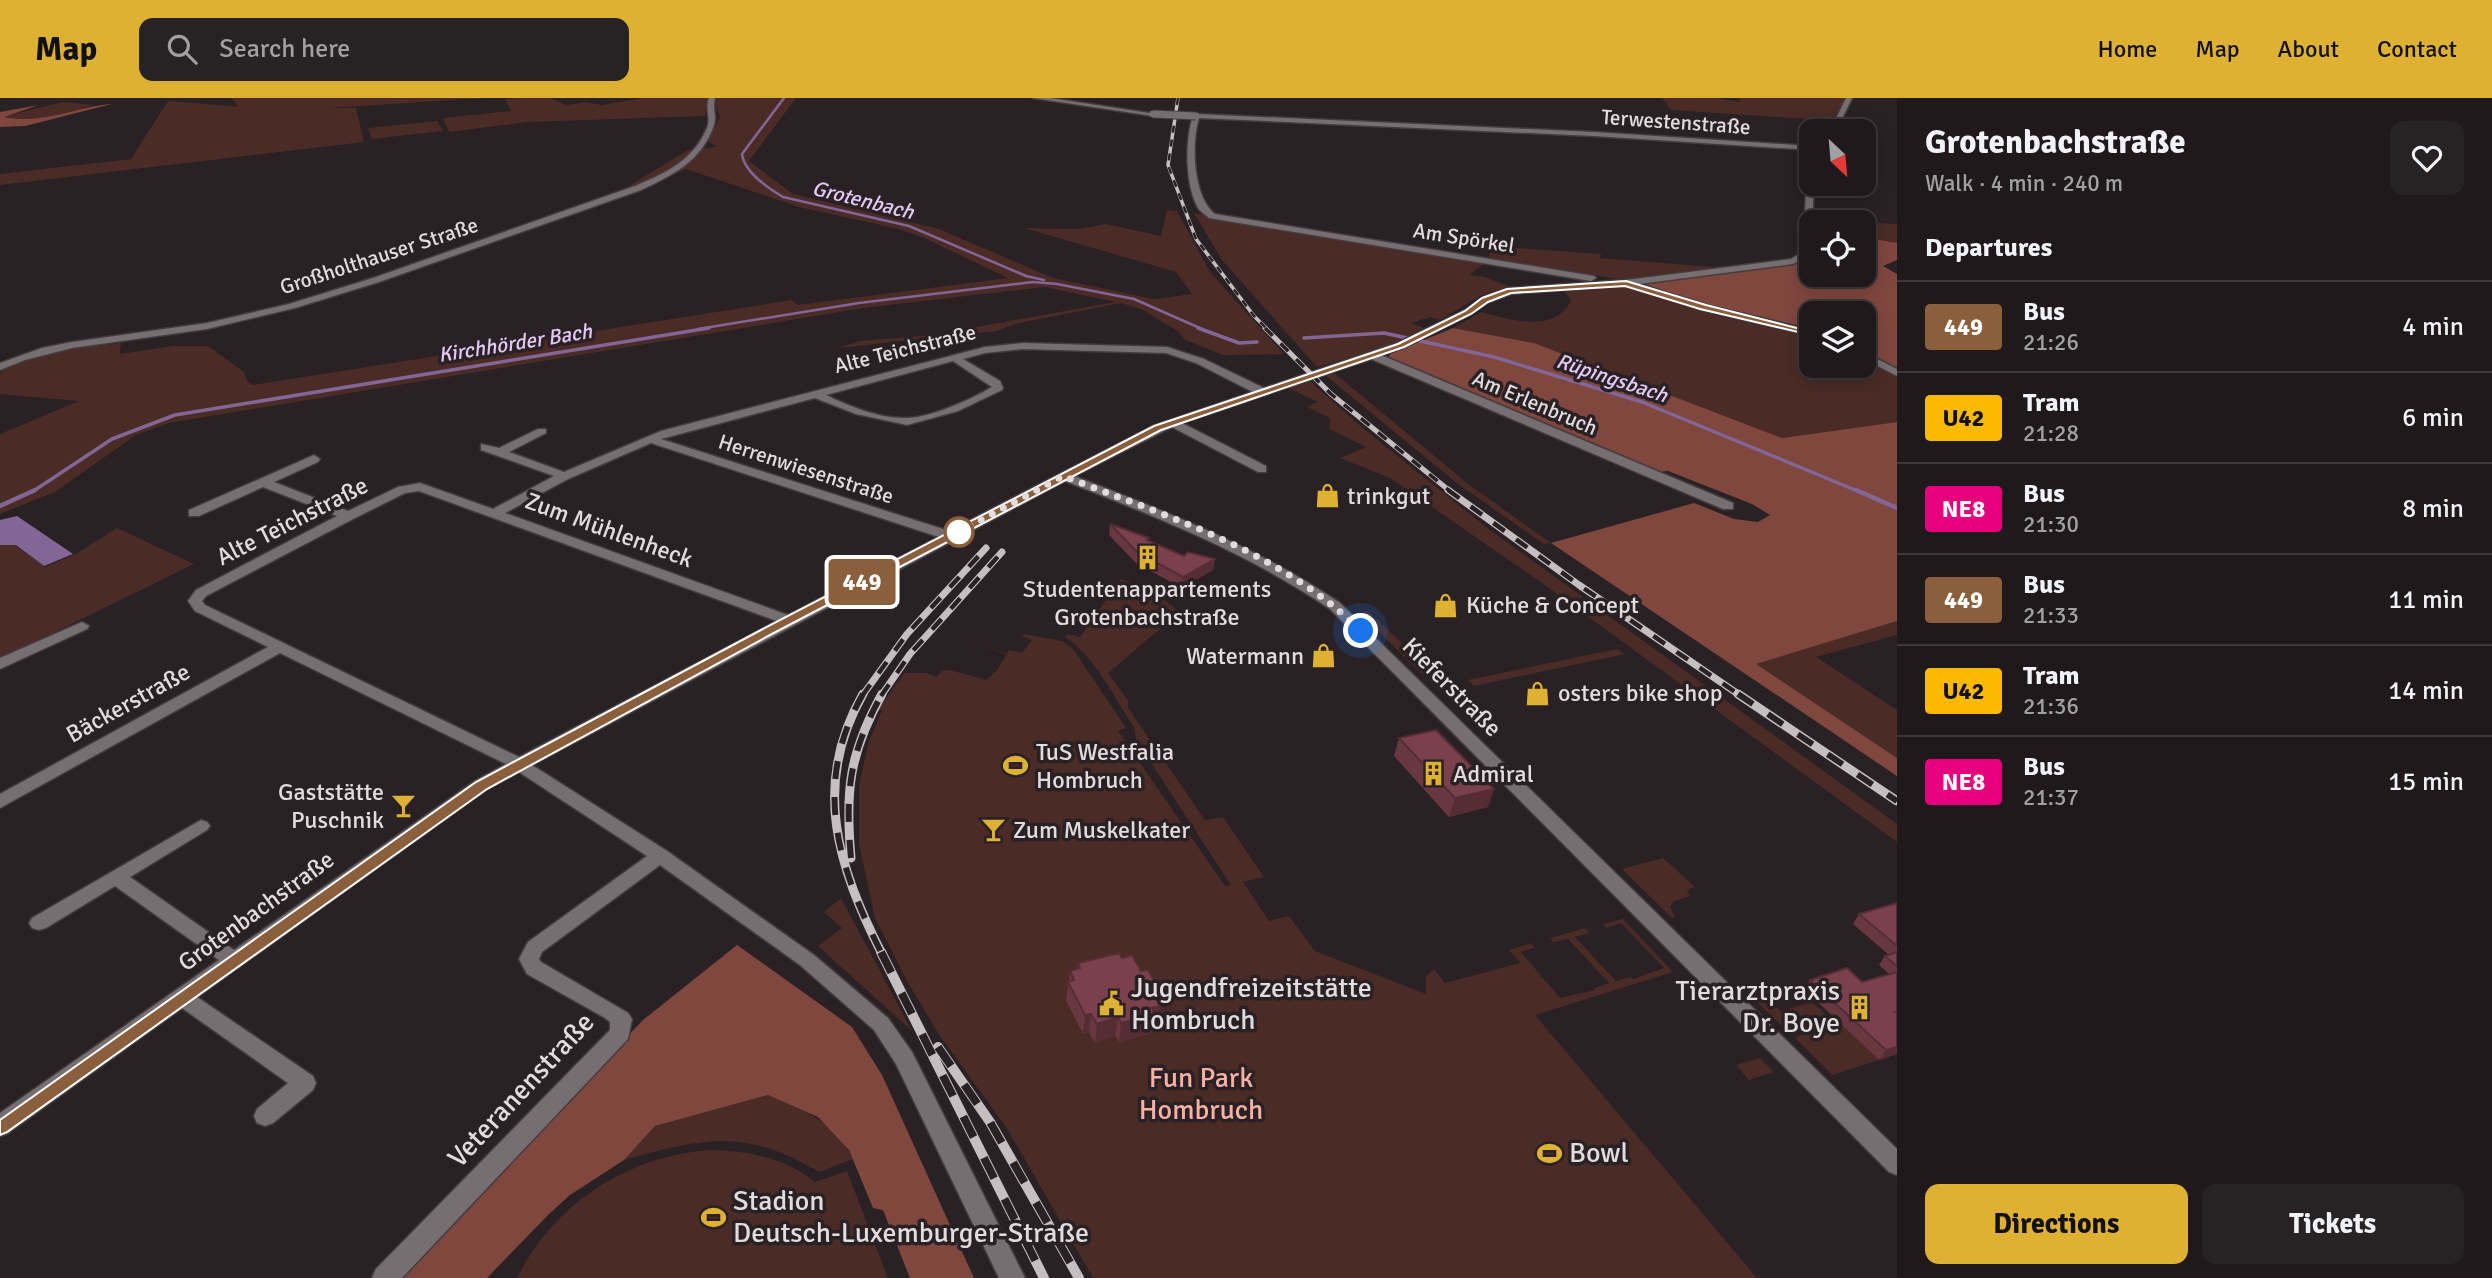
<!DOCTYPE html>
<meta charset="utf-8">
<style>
:root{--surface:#1f191b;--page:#272224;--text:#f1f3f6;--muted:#a1a0a3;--line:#3c383a;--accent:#deb133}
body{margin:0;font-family:Signika,sans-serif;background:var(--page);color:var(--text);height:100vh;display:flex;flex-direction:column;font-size:26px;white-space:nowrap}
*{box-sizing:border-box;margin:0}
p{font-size:23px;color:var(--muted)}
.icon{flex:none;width:38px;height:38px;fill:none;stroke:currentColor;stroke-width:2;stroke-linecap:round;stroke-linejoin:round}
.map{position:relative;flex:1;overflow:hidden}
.panel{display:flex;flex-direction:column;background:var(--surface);width:595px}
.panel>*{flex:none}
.badge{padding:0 14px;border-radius:5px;font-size:24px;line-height:46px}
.needle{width:46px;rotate:154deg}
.tools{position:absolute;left:1799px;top:21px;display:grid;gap:14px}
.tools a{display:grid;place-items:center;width:77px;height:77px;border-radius:14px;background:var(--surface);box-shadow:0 4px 18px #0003,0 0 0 2px var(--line);font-size:35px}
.you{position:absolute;width:35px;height:35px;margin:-18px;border:5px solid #fff;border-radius:50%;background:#1a73e8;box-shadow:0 0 0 10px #1a73e833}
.map>.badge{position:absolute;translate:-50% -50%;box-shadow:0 0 0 4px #fff}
h2{padding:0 28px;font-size:26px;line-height:63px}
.round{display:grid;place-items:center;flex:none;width:74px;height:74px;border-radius:14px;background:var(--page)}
.overview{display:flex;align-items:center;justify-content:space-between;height:119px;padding:0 28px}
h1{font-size:33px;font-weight:700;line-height:52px}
.action{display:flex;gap:14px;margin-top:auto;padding:14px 28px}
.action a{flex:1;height:80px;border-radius:14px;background:var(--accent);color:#111;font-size:28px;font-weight:700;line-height:80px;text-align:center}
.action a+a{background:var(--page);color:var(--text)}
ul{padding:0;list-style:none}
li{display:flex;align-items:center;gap:21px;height:91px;padding:0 28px;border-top:2px solid var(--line)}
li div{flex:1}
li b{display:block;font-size:26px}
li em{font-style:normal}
li .badge{min-width:77px;font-weight:700;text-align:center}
header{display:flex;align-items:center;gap:42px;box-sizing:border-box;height:98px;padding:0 35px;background:var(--accent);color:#111}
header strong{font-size:33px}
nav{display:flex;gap:38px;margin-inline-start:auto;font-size:24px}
.search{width:490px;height:63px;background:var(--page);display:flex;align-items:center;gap:18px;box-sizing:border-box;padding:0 24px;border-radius:14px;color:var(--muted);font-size:26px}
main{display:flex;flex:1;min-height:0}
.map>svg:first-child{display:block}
</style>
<header>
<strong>Map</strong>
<div class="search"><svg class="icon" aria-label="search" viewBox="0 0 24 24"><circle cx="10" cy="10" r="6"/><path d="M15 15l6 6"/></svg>Search here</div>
<nav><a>Home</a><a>Map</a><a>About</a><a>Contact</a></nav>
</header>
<main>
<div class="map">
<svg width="1897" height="1180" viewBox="0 0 1897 1180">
<rect width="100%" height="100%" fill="#292124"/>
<path fill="#4a2b26" d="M231,0H485L329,10H356L364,44L0,87V76L131,61L168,3L268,11L239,9Z
M519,0H550L567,7L585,4L602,7L643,0H707L705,18L527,24L449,34L443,20L511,13L505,1Z
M717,0H796L749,63L793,96L939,131L1053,180L1154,201L1192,196L1176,174L1024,130L1077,131L1106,126L1161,138L1167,112L1177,113L1210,174L1284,256L1223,257L1186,242L1177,233L1143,212L1121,205L1015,226L997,233L838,250L860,243L932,237L1115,204L1045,189L863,210L169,325L136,337L55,394L0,416V336L79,303L0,296V275C34,251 81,250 121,245L120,256L173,248H208L244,274L247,283L253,287L792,202L798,207L1008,180L924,140L899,131L799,109L686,71L626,99L614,97L688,52L717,49L707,43L720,19L715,6Z
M1662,0H1717L1740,4L1739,0H1849L1838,23L1671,12Z
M62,4L94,7L35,23L2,19Z
M437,23L443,33L372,41L368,30Z
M1817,114L1879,125L1897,126V145L1864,139V124H1817Z
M1194,115L1487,164L1469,177L1485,179L1510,189L1480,198L1440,222L1430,219L1411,225L1426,231L1389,248L1317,269L1222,162Z
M1490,148L1601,156L1600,160L1712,169L1714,172L1624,182L1489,161Z
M1630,188L1680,205L1811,236V268H1864V261L1897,279V324L1782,340L1534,245L1453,230L1482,214C1510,222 1556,236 1571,202L1562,190Z
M1333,274L1467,385L1551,445L1544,446L1458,386L1325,277Z
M1309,282L1364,331L1486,429L1897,726V744L1542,485L1390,380L1340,360L1366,349L1329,331L1330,320L1307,309L1318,304L1286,289Z
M117,430L194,466L0,561V447H15L45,469L76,456Z
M1121,481L1149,490L1180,514L1108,575L1128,602V610L1205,722L1223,719L1264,779L1243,784L1269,823L1289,818L1315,853L1426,896V879L1434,871L1445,885L1520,865L1509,852L1531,845L1535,850L1521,854L1560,900L1595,892L1594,890L1609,885L1568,841L1553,844L1550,840L1585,830L1589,835L1575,839L1616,883L1631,879L1633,881L1664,870L1621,825L1607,830L1603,826L1623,821L1673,874L1535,917L1757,1180H1093L1008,1032L940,938L908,885L875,820L859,746V687L869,643L882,613L878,612L904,575H926L936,579L942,573L950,572L986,582L997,572L1007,556L970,545L1007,555L1009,552L1022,555L1032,542L1021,538L1024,536L1062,543L1073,551L1126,630L1118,633L1225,788L1231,787L1136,642L1134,629C1114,600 1095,558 1065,539L1067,536L1080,539Z
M1368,513L1434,576L1424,578L1360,515Z
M1897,523V537L1816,559L1897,612V660L1755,566Z
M1617,551L1625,556L1474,588L1468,582Z
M1663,760L1695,789L1687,792L1690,798L1674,803L1670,809L1675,819L1672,820L1622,771Z
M841,800L912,933L818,848L842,830L824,814Z
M1765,899L1781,913L1812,904L1828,919L1789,931L1782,928L1755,902Z
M1842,926L1879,962L1832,977L1796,941L1798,938Z
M1760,960L1774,974L1749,982L1736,967Z
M768,997C804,1012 835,1024 853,1061L819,1074C746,1030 703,1040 624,1062L655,1028Z
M710,1052C748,1053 784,1059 815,1084L847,1073L888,1180H517C554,1106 627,1058 710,1052Z"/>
<path fill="#80473f" d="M112,6L25,28L0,29V14L39,7L4,19C43,27 73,9 112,6Z
M1864,139L1897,145V162L1883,168L1897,176V270L1864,252V215H1811V232L1694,203L1644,186L1784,168L1807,161L1811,146V177H1864Z
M1453,230L1534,245L1782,340L1897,324V523L1756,566L1897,660V678L1551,445L1694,405L1734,421L1758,424L1770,417L1752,406L1668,373L1657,374L1388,262L1390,256Z
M737,847L852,929L882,977L974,1180H910L883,1112L873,1110L849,1052L818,1019L768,997L655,1028L624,1062L570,1097L549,1116L487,1180H396L643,922Z"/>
<path fill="#826696" d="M17,418L73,456L44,468L16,447H0V422Z"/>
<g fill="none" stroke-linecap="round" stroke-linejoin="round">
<path stroke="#826696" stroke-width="2.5" d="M784,0L742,56C744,74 768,90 783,99L909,128L1026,178L1044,182
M1057,186L1134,201L1202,231
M698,231L859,205L1033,184L1058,186"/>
<path stroke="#826696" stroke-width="3.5" d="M1198,230L1239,245L1257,244
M1304,240L1384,235L1494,259L1642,304L1860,394
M32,394L112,341L175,317L709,230"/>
<path stroke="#826696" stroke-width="4.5" d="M1856,392L1897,410
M0,408L35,392"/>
<defs>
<path id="street" d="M709,0H715C712,9 717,19 714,27C702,63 673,77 641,92L379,184L295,210L207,231L72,250L25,262L0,272V265L42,250L72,244L207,225L289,206L373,180L635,88C666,75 696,61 708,27C710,18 705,9 709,0Z
M1033,0H1050L1156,16L1153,18Z
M1846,0H1852L1836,33H1830Z
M1196,16L1594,34L1811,48V52L1594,38L1199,20C1191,46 1193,99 1215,116L1594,178L1596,180L1591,183L1209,120C1205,116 1199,113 1197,108C1185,85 1185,42 1193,18Z
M1811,74V86H1814L1811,150L1808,158L1793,166L1639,186L1706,207L1811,232V238L1700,211L1629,187L1511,196L1488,204L1471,216L1405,249L1381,257L1733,405V411H1723L1371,261L1182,325L1266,368V374H1258L1172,329L1074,378C1167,414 1257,449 1340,505L1897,1051V1077L1889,1074L1330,511C1248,455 1157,419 1065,383L532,667L667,753L814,857L888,920L912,954L1025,1180H999L896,966L874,932L800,867L660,767L542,854L539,861L541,864L628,915L632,921L628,941L402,1180H372L376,1171L610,932V924L605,920L527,876L519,861L528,844L647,758L519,674L487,691L197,899L313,978L316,985L313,992L273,1025L265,1028L257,1025L254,1018L257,1011L288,985L182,910L8,1035L0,1038V1015L219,862L115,788L46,830L39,832L32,830L29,825L32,820L201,722L207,724L210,728L207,732L130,779L234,852L475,683L506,666L280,555L0,710V696L268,549L195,513L188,503L196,492L337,418L263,389L199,418H189V412L314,357L320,361L318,364L274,384L348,413L398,389L420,385L493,411L554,378L481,352V346L499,350L538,331H546V335L509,354L564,374L661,333L985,249L1022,245L1167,249L1204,261L1264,290L1397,245L1465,212L1482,200L1510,190L1626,182L1791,161L1801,155L1803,150L1807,76ZM1022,251L1166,255L1196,265L1253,294L1153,328L949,433L661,341L815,300L856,316L907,327L958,313L1002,292L1003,290L1000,283L963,261L985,255ZM953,263L992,289C972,301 928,321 904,320C878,320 849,308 826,297ZM651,345L939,439L788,517L505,415L568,381ZM419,393L777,523L519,659L205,507L202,503L206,498L353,421L405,395Z
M1864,254L1897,271V278L1864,261Z
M82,524L89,528L87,531L0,571V560Z"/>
</defs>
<use href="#street" stroke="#433c3f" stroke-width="3"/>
<use href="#street" fill="#776e71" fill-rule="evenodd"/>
<defs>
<path id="rail-far4" d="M1178,0L1168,67L1196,141L1254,218L1267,231"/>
<path id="rail-far3" d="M1265,230L1331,296L1451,394"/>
<path id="rail-far2" d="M1448,392L1579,487L1741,598
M862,598L907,536L986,450
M881,598L910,556L1002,454"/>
<path id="rail-far1" d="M863,596C811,687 838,769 882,856
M1738,596L1897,703
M851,760C845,693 849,656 882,596"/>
<path id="rail" d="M881,854L1044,1180
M938,949L990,1024L1079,1180"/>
</defs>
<use href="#rail-far4" stroke="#c5bfc2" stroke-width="3.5"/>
<use href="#rail-far3" stroke="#c5bfc2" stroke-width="5"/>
<use href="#rail-far2" stroke="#c5bfc2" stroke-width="7"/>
<use href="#rail-far1" stroke="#c5bfc2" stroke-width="9"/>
<use href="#rail" stroke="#c5bfc2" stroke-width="10"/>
<use href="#rail-far4" stroke="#292124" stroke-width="2.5" stroke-dasharray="7" stroke-linecap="butt"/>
<use href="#rail-far3" stroke="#292124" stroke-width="3.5" stroke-dasharray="11" stroke-linecap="butt"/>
<use href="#rail-far2" stroke="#292124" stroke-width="4.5" stroke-dasharray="14" stroke-linecap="butt"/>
<use href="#rail-far1" stroke="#292124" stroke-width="6" stroke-dasharray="18" stroke-linecap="butt"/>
<use href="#rail" stroke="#292124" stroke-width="8" stroke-dasharray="23" stroke-linecap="butt"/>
<defs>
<path id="street-bridge" d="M1153,16L1196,18"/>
</defs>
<use href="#street-bridge" stroke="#433c3f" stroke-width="9" stroke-linecap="butt"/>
<use href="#street-bridge" stroke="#776e71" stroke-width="7"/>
</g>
<path fill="#693740" d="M1110,426L1184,458L1215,461L1213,472L1182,490L1136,465L1109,437Z
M1399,640L1488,709L1449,719L1394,658Z
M1897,805V956L1879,962L1804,891L1810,882L1862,884L1889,876L1879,867L1885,858L1889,857L1853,826L1859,816Z
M1122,860L1141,873L1163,899L1158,928L1153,929L1152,935L1119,944L1115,938L1095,945L1089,935L1083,936L1066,903L1070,873L1077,871L1078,865Z"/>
<path fill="#552d34" d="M1215,461L1213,472L1182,490L1183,479Z
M1494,691L1488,709L1449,719L1455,700Z
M1163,899L1158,928L1153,929L1152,935L1119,944L1121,925L1152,910L1157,901Z
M1091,916L1089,935L1083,936L1085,917Z
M1118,919L1115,938L1095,945L1097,926Z
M1897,949V956L1879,962L1886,952Z"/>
<path fill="#7a404b" stroke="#552d34" stroke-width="2" d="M1110,426L1149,440L1147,442L1184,458L1188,454L1215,461L1183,479L1137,454Z
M1436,632L1494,691L1455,700L1399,640Z
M1897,805V848L1859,816Z
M1897,854V868L1885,858Z
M1119,855L1122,860L1132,857L1141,873L1148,872L1163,899L1157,901L1161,908L1152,910L1155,916L1121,925L1118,919L1097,926L1091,916L1085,917L1068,884L1074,882L1070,873L1080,870L1078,865Z
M1847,870L1862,884L1897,874V914H1896L1897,915V949L1886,952L1810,882Z"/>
<path fill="#8b5e3c" stroke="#fff" stroke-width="2" d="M1626,183L1706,207L1816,235L1811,237L1700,211L1625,188L1511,195L1488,204L1471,216L1404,249L1161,332L770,537L487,691L7,1034L0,1037V1022L476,684L761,532L1154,328L1398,246L1465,213L1482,200L1507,191Z"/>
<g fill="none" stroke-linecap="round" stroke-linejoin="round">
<path stroke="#e2dcdf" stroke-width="7" stroke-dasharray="0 12.6" d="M959,434L1063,378C1166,418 1281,453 1361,533"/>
</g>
<defs>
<symbol id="shop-bare" viewBox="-9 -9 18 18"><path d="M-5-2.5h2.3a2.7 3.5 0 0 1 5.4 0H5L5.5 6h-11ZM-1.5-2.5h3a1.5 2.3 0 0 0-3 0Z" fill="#deb133" stroke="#292124" stroke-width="2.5" paint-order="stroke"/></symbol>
<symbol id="building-bare" viewBox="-9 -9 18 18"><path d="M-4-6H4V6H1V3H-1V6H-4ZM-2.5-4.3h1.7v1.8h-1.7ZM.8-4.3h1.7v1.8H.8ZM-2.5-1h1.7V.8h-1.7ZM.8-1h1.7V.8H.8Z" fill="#deb133" stroke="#292124" stroke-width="2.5" paint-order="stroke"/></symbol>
<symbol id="stadium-bare" viewBox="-9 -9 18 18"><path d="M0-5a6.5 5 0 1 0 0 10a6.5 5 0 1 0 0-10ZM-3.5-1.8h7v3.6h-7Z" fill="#deb133" stroke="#292124" stroke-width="2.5" paint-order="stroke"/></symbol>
<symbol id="bar-bare" viewBox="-9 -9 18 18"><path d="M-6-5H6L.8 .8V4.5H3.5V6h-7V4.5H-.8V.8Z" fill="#deb133" stroke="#292124" stroke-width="2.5" paint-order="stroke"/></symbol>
<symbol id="civic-bare" viewBox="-9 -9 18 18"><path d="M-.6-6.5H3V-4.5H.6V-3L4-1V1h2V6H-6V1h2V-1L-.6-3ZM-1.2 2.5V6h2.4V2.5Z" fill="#deb133" stroke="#292124" stroke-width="2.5" paint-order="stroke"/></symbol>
</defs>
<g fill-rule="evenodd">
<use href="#shop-bare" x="1310" y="380" width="35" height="35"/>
<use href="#building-bare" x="1130" y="442" width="35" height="35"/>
<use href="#shop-bare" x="1428" y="490" width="35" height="35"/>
<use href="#shop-bare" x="1306" y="540" width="35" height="35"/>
<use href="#shop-bare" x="1520" y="578" width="35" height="35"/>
<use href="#stadium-bare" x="998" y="650" width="35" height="35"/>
<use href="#building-bare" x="1416" y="658" width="35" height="35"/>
<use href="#bar-bare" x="386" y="690" width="35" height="35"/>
<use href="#bar-bare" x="976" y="714" width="35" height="35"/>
<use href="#civic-bare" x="1094" y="888" width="35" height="35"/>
<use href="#building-bare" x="1842" y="892" width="35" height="35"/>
<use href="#stadium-bare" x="1532" y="1038" width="35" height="35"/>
<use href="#stadium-bare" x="696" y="1102" width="35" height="35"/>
</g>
<circle fill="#fff" stroke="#8b5e3c" stroke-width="3.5" cx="959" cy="434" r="14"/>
<g text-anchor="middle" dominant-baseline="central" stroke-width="7" stroke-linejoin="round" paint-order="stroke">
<g font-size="21" fill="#e2dcdf" stroke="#292124">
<text transform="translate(1676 24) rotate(4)">Terwestenstraße</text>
<text transform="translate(1464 140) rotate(9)">Am Spörkel</text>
<text transform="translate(379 158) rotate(-18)">Großholthauser Straße</text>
<text transform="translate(905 251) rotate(-14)">Alte Teichstraße</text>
<text transform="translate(1535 305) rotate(23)">Am Erlenbruch</text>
<text transform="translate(806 371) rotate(18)">Herrenwiesenstraße</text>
</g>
<g font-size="21" font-style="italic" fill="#e3c9f5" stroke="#292124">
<text transform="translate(863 102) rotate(14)">Grotenbach</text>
<text transform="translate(515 245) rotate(-9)">Kirchhörder Bach</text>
<text transform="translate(1612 280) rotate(18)">Rüpingsbach</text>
</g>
<g font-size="24" fill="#e2dcdf" stroke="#292124" text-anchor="start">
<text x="1347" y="398">trinkgut</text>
<text x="1147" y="491" text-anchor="middle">Studentenappartements<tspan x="1147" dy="28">Grotenbachstraße</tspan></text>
<text x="1466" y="507">Küche &amp; Concept</text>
<text x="1304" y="558" text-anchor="end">Watermann</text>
<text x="1558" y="595">osters bike shop</text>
<text x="1036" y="654">TuS Westfalia<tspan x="1036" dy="28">Hombruch</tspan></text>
<text x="1453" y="676">Admiral</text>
<text x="384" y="694" text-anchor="end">Gaststätte<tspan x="384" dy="28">Puschnik</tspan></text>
<text x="1013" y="732">Zum Muskelkater</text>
</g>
<g font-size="24" fill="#e2dcdf" stroke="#292124">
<text transform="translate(292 423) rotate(-27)">Alte Teichstraße</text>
<text transform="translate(609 432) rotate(20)">Zum Mühlenheck</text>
<text transform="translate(1452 589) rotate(45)">Kieferstraße</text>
<text transform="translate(128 605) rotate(-29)">Bäckerstraße</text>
<text transform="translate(256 813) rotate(-36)">Grotenbachstraße</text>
</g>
<g font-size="28" fill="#e2dcdf" stroke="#292124" text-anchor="start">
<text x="1131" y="890">Jugendfreizeitstätte<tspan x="1131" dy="32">Hombruch</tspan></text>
<text x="1840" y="893" text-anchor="end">Tierarztpraxis<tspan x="1840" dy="32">Dr. Boye</tspan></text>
<text x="1569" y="1055">Bowl</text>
<text x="733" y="1103">Stadion<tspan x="733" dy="32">Deutsch-Luxemburger-Straße</tspan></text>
</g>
<g font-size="28" fill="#fab0a5" stroke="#292124">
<text x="1201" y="980">Fun Park<tspan x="1201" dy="32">Hombruch</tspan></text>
</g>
<g font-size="28" fill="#e2dcdf" stroke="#292124">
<text transform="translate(521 992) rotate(-47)">Veteranenstraße</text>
</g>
</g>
</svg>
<div class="tools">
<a><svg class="needle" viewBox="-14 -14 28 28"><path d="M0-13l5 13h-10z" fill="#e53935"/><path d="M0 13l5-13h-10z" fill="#a1a0a3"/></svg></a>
<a><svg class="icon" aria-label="locate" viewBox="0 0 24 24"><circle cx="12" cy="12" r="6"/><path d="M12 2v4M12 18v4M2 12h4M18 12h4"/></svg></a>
<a><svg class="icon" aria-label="layers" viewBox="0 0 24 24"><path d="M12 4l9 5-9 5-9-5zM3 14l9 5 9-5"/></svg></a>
</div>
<div class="you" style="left:1361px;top:533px"></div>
<b class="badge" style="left:862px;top:484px;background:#8b5e3c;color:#fff">449</b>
</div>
<section class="panel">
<div class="overview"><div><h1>Grotenbachstraße</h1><p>Walk · 4 min · 240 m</p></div><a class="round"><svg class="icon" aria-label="heart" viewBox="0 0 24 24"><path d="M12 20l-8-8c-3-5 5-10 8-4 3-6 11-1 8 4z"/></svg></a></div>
<h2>Departures</h2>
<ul>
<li><span class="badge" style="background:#8b5e3c;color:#fff">449</span><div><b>Bus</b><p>21:26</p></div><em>4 min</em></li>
<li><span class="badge" style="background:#fbba00;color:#111">U42</span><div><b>Tram</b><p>21:28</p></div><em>6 min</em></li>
<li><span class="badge" style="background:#e6007e;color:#fff">NE8</span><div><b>Bus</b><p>21:30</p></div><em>8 min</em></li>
<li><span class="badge" style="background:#8b5e3c;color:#fff">449</span><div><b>Bus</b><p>21:33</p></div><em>11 min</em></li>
<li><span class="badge" style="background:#fbba00;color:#111">U42</span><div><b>Tram</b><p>21:36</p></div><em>14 min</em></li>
<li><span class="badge" style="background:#e6007e;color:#fff">NE8</span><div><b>Bus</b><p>21:37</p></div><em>15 min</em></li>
</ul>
<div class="action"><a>Directions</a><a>Tickets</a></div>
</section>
</main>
